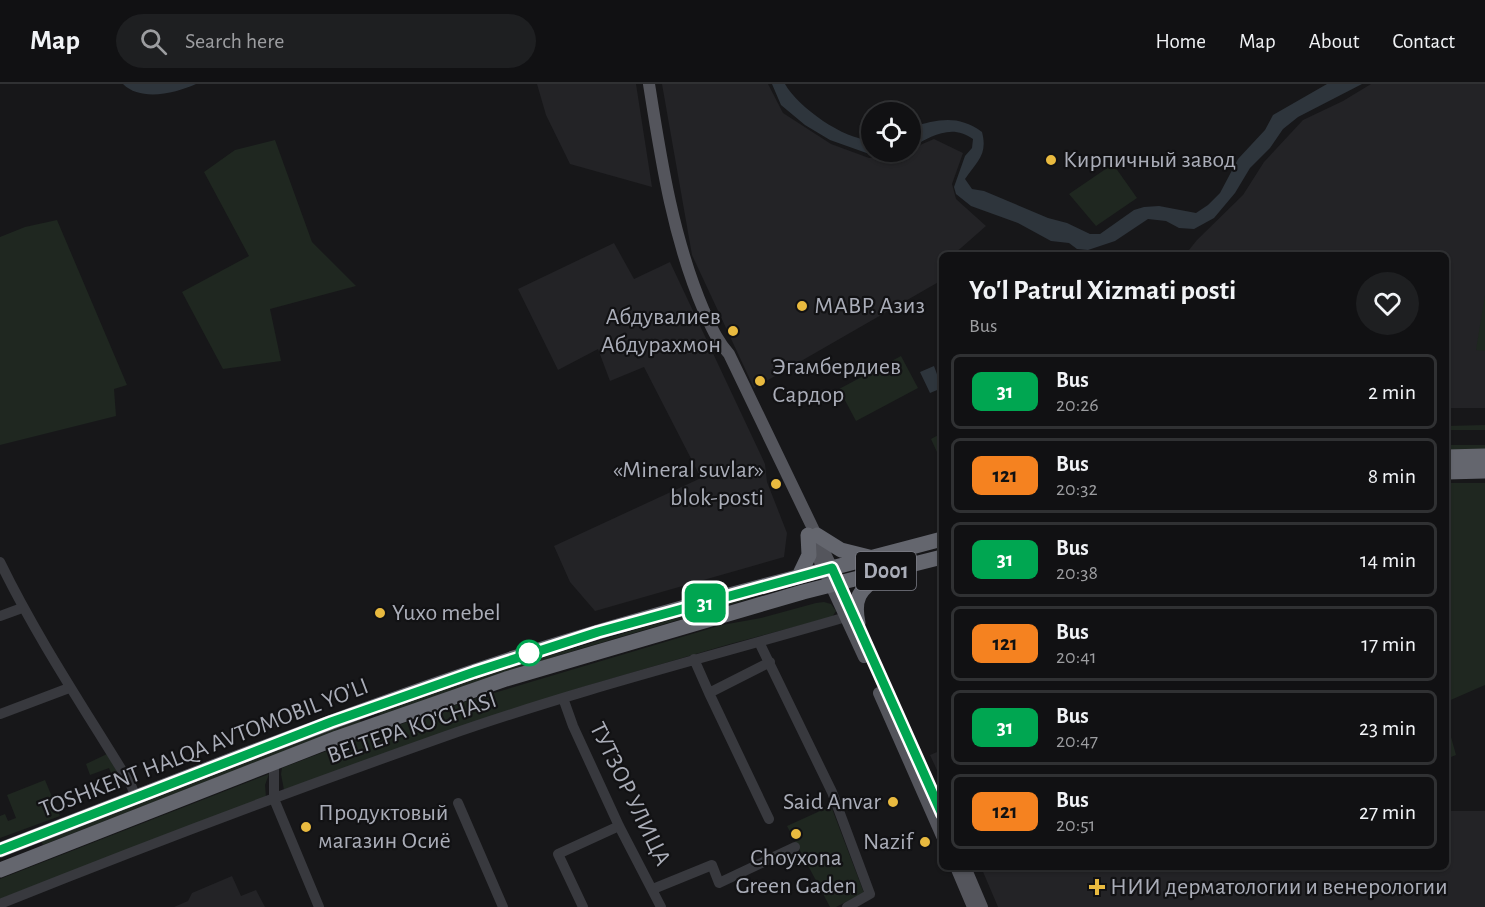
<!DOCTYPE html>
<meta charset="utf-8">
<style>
:root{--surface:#111113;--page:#1e1f21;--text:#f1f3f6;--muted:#9c9da0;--line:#303133}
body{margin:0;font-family:"Alegreya Sans",sans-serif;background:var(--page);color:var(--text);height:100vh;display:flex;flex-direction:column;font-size:22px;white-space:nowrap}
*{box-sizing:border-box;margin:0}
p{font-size:20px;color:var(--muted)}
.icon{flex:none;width:33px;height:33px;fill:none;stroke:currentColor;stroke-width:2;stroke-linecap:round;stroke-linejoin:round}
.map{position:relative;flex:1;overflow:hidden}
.drawer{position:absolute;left:939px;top:168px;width:510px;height:618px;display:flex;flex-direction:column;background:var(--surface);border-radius:9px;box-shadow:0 2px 4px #0004,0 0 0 2px var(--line)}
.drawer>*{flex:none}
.badge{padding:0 12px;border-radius:9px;font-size:21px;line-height:39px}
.buttons{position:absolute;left:861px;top:18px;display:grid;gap:12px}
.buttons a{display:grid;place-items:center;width:60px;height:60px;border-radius:50%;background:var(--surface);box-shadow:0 2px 4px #0004,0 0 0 2px var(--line);font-size:30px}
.map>.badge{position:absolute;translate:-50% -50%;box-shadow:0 0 0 3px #fff}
.round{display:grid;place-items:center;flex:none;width:63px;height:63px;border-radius:32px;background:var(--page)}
.headline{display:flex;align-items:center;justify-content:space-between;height:102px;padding:0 30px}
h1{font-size:28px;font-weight:700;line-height:45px}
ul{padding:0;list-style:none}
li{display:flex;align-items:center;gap:18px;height:75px;margin:0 12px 9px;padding:0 18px;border:3px solid var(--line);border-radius:9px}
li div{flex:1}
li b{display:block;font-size:22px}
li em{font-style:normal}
li .badge{min-width:66px;font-weight:700;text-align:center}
header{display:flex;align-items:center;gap:36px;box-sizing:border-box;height:84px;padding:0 30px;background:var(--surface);border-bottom:2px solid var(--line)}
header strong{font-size:28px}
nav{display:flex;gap:33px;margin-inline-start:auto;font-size:21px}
.search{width:420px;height:54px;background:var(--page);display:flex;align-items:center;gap:15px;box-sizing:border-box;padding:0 21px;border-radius:33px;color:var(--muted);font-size:22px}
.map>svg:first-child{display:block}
</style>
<header>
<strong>Map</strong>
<div class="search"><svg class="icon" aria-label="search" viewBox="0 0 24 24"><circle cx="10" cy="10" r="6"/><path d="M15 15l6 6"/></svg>Search here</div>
<nav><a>Home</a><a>Map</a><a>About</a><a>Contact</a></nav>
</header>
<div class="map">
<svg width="1485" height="823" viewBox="0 0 1485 823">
<rect width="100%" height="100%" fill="#171719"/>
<path fill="#232326" d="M537,0H636L652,103L570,80L546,31Z
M662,0H768L783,29L831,60L869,74L897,71L910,68L911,65L934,55L963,69L952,100L956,115L986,142L953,171H942V196L754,304L692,171Z
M1371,0H1485V324H1446V171H1185L1197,156L1243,111L1264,78L1303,36L1343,17Z
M614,159L634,195L670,178L765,380L767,398L787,449L784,473L595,527L570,498L554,462L701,394L644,283L610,297L598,265L558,286L518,205Z
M942,666V697L930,671Z
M1446,727H1485V823H998L981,783H1446Z
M232,792L241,812L256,806L265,823H174L188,817L192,809Z"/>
<path fill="#1f2720" d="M275,56L312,158L356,202L270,225L281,277L223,285L182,208L249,172L204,88L235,66Z
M1113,80L1137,114L1096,142L1069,110Z
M57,136L127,301L114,305L116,332L0,361V153L25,143Z
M1485,211V267L1476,266Z
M901,272L918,304L856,337L839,305Z
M1485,341V346H1446V342Z
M942,349V379L931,355Z
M1446,361H1485V366H1446Z
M1485,399V601L1446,618V399Z
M750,513L749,515L563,570L380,631L378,627C501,585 625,548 750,513Z
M824,518L831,520L836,527L832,533L730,560L576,605L284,706L281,690L282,684L345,660L467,617L722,541L761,534L816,519Z
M359,634L361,638L43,761L41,756Z
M1446,635L1456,671L1446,675Z
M107,670L122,696L116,702L109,684L90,691L86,680Z
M269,690L265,701L266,713L0,815V795Z
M45,696L60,732L0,754V732L5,730L8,737L16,734L7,711Z
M831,722L864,809L836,823H830L787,742Z"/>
<path fill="#2e353c" d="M123,0H196C176,9 141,18 123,0Z
M772,0H785C798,23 844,56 871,56L872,68H900L875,72L830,56L805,41L781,21Z
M1327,0H1362L1298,33L1283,45L1270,64L1250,84L1235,109L1214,134L1194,145L1179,144L1166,137L1148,135L1115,157L1088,166L1077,165L1069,159L1051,157L1018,139L971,122L956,110L954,103L965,72L972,64L973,55C951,39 931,53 911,63V43C938,36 957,30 982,48C988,71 977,77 965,95L972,105L984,107L1048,134L1067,139L1090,150H1100L1134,126L1144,123L1159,122L1196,129L1208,121L1220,109L1238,75L1265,46L1273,31Z
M934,282L942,304L930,309L920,288Z"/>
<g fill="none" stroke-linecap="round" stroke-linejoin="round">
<path stroke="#38393e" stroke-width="10" d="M0,478C38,556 86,627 131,701L136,714
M0,532L22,524
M759,558L832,708L870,810L847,823
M694,575L709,609L769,735
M709,609L770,578
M563,614L573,642L619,742L661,823
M0,630L69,604
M274,679V715L319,823
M458,719L503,823
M653,805L712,781L719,799L795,763
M0,820C147,761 296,705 446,652C577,606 712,572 846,533
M583,823L558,770L619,742"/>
<path stroke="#54555c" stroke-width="12" d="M649,0C661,76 673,155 704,227C711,242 717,257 729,270L832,484L942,730
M811,458L864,573
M879,609L942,752
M956,783L973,823
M965,783L982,823"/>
<path stroke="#64666e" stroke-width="15" d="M1446,373L1485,372
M1446,388L1485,387
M817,451L841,466L869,473
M799,492L809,471L808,451
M858,539C853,515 859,505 880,492
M0,766C171,700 340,631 514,574C655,528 799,493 942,455
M0,786L337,654L506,595L803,508L942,473"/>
</g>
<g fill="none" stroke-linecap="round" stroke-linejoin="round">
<defs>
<path id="line" d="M0,766L331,638L474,588L598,548L832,484L942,730"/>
</defs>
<use href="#line" stroke="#fff" stroke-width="14"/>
<use href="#line" stroke="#00a651" stroke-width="9"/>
</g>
<g fill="#e9ba3f" stroke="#121214" stroke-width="2">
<circle cx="1051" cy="76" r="6"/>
<circle cx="802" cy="222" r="6"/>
<circle cx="733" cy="247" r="6"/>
<circle cx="760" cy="297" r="6"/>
<circle cx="776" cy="400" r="6"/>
<circle cx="380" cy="529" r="6"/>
<circle cx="893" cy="718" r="6"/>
<circle cx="306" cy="743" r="6"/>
<circle cx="796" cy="750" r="6"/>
<circle cx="925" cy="758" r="6"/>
<path d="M1094 794h6v6h6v6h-6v6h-6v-6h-6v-6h6z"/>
</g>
<circle fill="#fff" stroke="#00a651" stroke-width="3" cx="529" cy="569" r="12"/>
<g text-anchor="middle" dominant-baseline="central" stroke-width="4.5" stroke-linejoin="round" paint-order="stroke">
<rect fill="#121214" stroke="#7c7e87" stroke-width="1.5" x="856" y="468" width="60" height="38" rx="4.5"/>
<g font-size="22" font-weight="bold" fill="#aaadb8">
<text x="886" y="487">D001</text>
</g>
<g font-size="24" fill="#aaadb8" stroke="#121214" text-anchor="start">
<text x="1063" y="76">Кирпичный завод</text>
<text x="814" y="222">МАВР. Азиз</text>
<text x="721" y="233" text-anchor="end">Абдувалиев<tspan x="721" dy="28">Абдурахмон</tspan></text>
<text x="772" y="283">Эгамбердиев<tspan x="772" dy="28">Сардор</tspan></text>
<text x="764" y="386" text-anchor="end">«Mineral suvlar»<tspan x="764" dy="28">blok-posti</tspan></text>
<text x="392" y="529">Yuxo mebel</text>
<text x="881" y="718" text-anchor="end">Said Anvar</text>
<text x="318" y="729">Продуктовый<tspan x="318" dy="28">магазин Осиё</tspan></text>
<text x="913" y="758" text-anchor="end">Nazif</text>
<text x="796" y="774" text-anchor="middle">Choyxona<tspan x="796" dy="28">Green Gaden</tspan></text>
<text x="1110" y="803">НИИ дерматологии и венерологии</text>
</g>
<g font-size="24" fill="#aaadb8" stroke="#121214">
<text transform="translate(412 644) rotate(-19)">BELTEPA KO'CHASI</text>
<text transform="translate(204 664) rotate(-21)">TOSHKENT HALQA AVTOMOBIL YO'LI</text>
<text transform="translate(630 710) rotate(64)">ТУТЗОР УЛИЦА</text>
</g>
</g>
</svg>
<div class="buttons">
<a><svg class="icon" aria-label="locate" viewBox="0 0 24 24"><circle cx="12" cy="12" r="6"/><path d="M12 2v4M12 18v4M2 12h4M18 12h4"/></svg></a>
</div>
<b class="badge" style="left:705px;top:519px;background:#00a651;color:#fff">31</b>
<section class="drawer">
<div class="headline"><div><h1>Yo'l Patrul Xizmati posti</h1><p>Bus</p></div><a class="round"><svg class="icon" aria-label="heart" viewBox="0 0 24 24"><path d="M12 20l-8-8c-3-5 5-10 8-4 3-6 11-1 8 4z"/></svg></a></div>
<ul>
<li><span class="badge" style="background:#00a651;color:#fff">31</span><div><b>Bus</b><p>20:26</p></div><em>2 min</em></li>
<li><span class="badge" style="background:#f58220;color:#111">121</span><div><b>Bus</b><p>20:32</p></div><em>8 min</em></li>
<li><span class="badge" style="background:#00a651;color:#fff">31</span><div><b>Bus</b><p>20:38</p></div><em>14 min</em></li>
<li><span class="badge" style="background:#f58220;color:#111">121</span><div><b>Bus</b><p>20:41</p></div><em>17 min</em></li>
<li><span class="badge" style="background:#00a651;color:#fff">31</span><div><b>Bus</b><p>20:47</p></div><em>23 min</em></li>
<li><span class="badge" style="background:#f58220;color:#111">121</span><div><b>Bus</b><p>20:51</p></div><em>27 min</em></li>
</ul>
</section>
</div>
